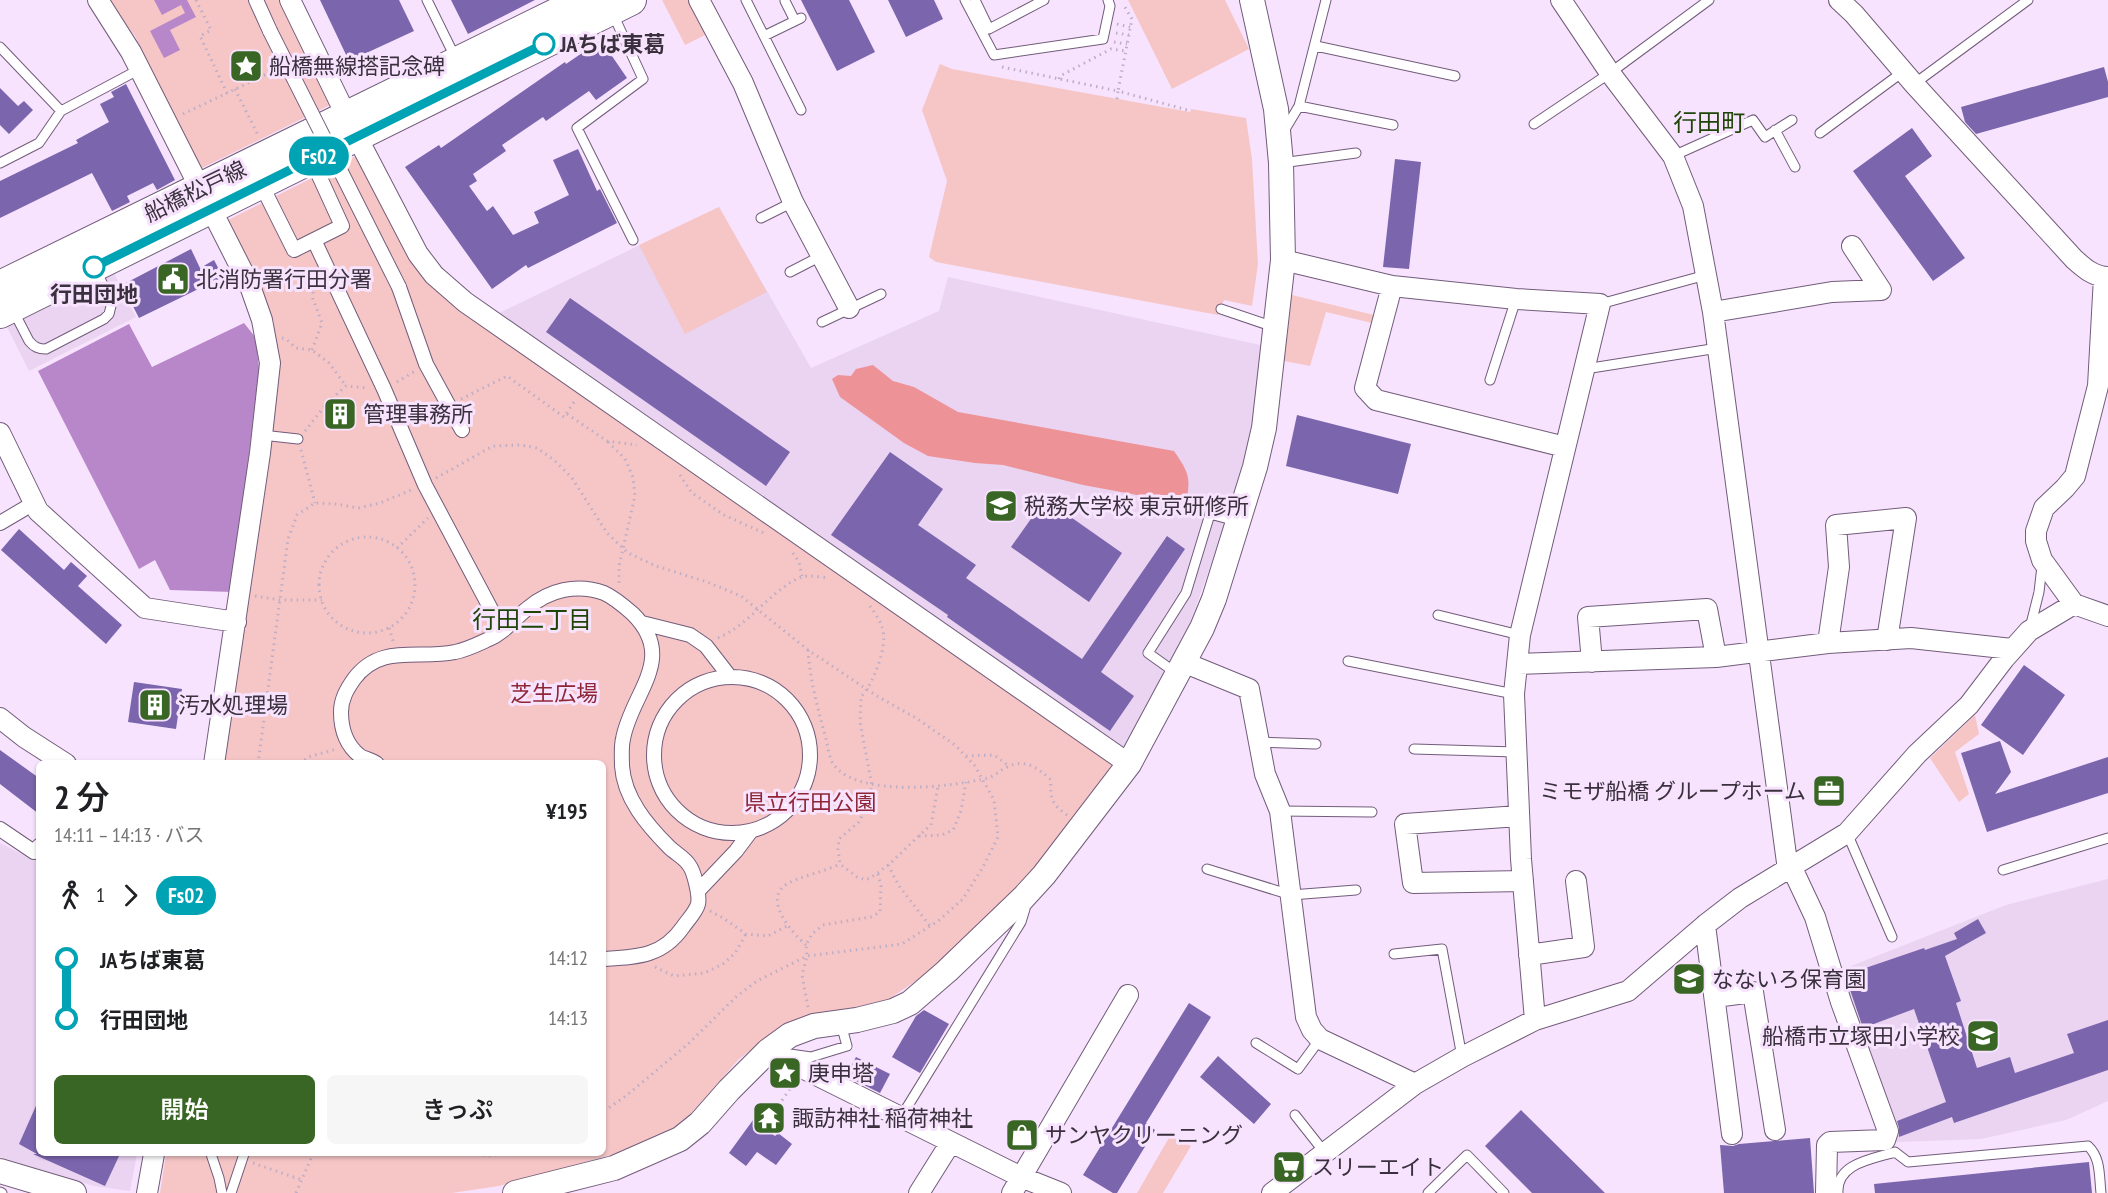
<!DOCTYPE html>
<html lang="ja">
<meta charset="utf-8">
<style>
:root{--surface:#fff;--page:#f6f6f6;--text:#202124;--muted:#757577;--accent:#3a6625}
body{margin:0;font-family:"PT Sans Narrow","Noto Sans JP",sans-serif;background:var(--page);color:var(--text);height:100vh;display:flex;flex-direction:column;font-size:22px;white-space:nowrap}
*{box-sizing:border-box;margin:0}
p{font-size:20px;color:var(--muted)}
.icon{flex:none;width:33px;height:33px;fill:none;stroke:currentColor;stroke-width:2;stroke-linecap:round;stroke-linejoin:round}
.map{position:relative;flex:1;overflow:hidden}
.panel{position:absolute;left:36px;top:760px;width:570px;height:396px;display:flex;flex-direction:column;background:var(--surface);border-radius:9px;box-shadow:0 2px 4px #0004}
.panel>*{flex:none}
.badge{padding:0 12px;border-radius:20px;font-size:21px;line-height:39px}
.map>.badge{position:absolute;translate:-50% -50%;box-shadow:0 0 0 3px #fff}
.legs{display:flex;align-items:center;gap:9px;height:66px;padding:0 18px;font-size:20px}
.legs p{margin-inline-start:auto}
.overview{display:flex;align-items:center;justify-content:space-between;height:102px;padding:0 18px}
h1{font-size:33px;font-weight:600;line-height:45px}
.cta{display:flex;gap:12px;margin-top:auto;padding:12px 18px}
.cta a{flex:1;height:69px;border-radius:9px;background:var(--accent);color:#fff;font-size:24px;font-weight:600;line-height:69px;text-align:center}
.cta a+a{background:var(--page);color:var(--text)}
ul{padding:0 18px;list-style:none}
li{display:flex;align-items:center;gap:21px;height:60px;font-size:22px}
li i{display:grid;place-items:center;width:9px;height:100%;margin:0 8px;background:currentColor}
li i::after{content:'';width:15px;height:15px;margin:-8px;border:4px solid;border-radius:50%;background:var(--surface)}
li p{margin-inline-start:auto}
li:first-child i{background:linear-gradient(#0000 50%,currentColor 0)}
li:last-child i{background:linear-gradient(currentColor 50%,#0000 0)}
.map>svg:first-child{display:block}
</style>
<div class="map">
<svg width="2108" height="1193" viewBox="0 0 2108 1193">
<rect width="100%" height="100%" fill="#f7e3fe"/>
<path fill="#ebd3f2" d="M719,207L811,368L939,311L948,277L1265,346L1245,462L1216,550L1189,626L1166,675L1123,750L495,315Z
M114,273L136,317L29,371L7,327Z
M0,843L39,863V1154H137L130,1191L94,1186L0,1157Z
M2108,879V1101L2066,1120L1981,1139L1896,1142L1836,972L2006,905Z"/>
<path fill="#f6c6c7" d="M107,0H282L334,103L198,170L135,36Z
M662,0H692L709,33L685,45Z
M1128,0H1225L1249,49L1172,89Z
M940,64L952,69L1190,112L1191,109L1246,118L1252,159L1258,264L1252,306L1224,300L1218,315L936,262L929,257L947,181L922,110Z
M360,154L430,279L1117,764L1024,881L979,928L926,974L883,1003L809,1015L771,1034L738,1060L681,1125L618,1153L499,1186L452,1193H160L166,1154H603V764L223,763L271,438L274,322L222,223Z
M719,207L767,292L685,334L639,245Z
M1292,295L1378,316L1376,324L1326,312L1310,366L1284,361Z
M1975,715L1979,734L1955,752L1969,794L1959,802L1930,758Z
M1170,1136L1191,1146L1163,1193H1137Z"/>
<path fill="#ed9397" d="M873,365L893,381L914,387L958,412L1174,451C1189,473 1191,477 1186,504L1083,485L1003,465L975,463L928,456L904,443L840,397L832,379L838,375L851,376L856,369Z"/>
<path fill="#b887c9" d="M154,0H187L196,17L170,30L180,50L164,58L150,31L185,13L181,5L162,15Z
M244,323L256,338L259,369L233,592L170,590L155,560L139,569L38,371L129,324L152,367Z"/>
<path fill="#7b65ac" d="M320,0H399L414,31L349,61Z
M451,0H535L468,34Z
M801,0H849L875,52L837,71Z
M888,0H934L943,19L906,37Z
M601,40L627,78L596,100L589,91L546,121L543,117L518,134L502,145L506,151L473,174L477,181L469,186L487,211L493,206L513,235L539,223L534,212L569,195L553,160L578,149L597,191L600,189L617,223L528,268L526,265L492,289L405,167L439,145L441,148L565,62L566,64Z
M2104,67L2108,82V97L1976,134L1965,122L1961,107Z
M126,84L175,180L157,190L153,183L127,196L130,202L112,211L92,173L0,218V181L78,143L76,140L109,122L100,104L114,97L111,92Z
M0,88L18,106L24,101L33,110L9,134L0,125Z
M1912,128L1932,156L1905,176L1965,258L1933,281L1853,171Z
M1395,159L1421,162L1409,269L1383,267Z
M191,249L200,268L214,260L223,277L139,318L122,285Z
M570,298L790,452L766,486L546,332Z
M1297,415L1411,444L1398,494L1286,466Z
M890,452L943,489L918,525L976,565L966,578L1082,659L1167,536L1185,549L1101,672L1134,696L1110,731L947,617L948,615L831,535Z
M1045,499L1122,553L1089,602L1011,547Z
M19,529L64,570L71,562L87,576L78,586L122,625L106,644L1,550Z
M2024,665L2065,695L2023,755L1981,725Z
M134,682L182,689L176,729L128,722Z
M2000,741L2011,772L1995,794L2108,757V793L1987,832L1961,753Z
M0,750L39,778V814L0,784Z
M1978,919L1986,933L1945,956L1961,1001L1956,1003L1977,1068L2010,1057L2015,1073L2074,1053L2067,1034L2108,1020V1070L1954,1123L1952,1117L1899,1137V1128L1897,1121L1946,1102L1914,1009L1863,1028L1845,975L1924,948L1925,950L1957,939L1954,933Z
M1189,1003L1211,1017L1146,1123L1155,1130L1117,1193H1113L1083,1175Z
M924,1010L949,1024L920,1073L892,1057L916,1016Z
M1218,1056L1271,1104L1254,1124L1200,1077Z
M856,1057L890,1074L880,1093L846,1076Z
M39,1099V1154H120L105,1186L33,1154H37L19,1144Z
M1521,1110L1605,1193H1532L1485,1146Z
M753,1120L775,1136L778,1133L792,1144L776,1165L757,1152L746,1166L729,1153Z
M1810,1138L1814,1193H1724L1720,1145L1733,1146L1739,1144Z
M2089,1162L2092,1193H1875L1874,1184Z"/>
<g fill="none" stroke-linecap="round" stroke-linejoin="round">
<defs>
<path id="service" d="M427,0L455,57
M746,0L801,110
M965,0L994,55L1103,39L1110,6L1108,0
M975,0L989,29L1044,0
M785,1L795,21
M612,12L643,79L577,128L633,240
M764,36L801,18
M1316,46L1455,76
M0,47L61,111L140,69
M1914,84L2028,0
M1299,106L1393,125
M1534,124L1610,73L1709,0
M1775,130L1795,167
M1284,131L1299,106L1326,0
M1820,133L1904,71
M1673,156L1753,120L1765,137L1792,120
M0,163L39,143L61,111
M1281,163L1356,153
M761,218L793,202
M790,272L821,256
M1600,304L1706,275
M1221,309L1274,327
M14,312L29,341C34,347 38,349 46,349L104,319L109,314L112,302L95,269
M822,322L881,294
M1585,369L1718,348
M1490,380L1516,299
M262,435L298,439
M1438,615L1520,635
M2030,628L2039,592L2042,566
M1348,661L1514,694
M1176,673L1148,653L1186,593L1210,514L1236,521
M1258,742L1316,744
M1414,749L1516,752
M1280,811L1372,812
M1847,833L1892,937
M1207,869L1291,895L1356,890
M2003,870L2108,838
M1394,954L1442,949L1462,1057
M1256,1043L1298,1069L1320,1039
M790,1054L811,1057L847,1046L841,1024
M1295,1115L1325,1153
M901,1117L1021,922L1025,909L1024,903
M211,1154L219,1178L222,1193
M0,1192L2,1193
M231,1193L244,1154
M1428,1193L1467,1155L1504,1193
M1838,1193C1836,1163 1873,1159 1895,1152L1908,1162L2088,1146C2101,1158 2099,1176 2101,1193"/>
<path id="pedestrian" d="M256,0L270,31
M316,169L342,226L314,240L384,389L425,485L502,630
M266,194L294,250L314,240
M399,287L426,364L462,430
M0,523L34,503
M642,623L690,635L706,646L730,677
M654 755a78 78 0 1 1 156 0a78 78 0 1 1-156 0Z
M377,764C372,760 365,759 360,756C346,745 341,729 341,712C341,699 347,689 354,679C381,643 418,660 455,652C466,650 478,644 489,639C504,633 515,618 528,608C549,590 577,583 604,593C615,598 624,606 633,614C678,659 631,693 623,739C621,747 622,758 622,766C624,798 647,825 669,847C675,853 685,858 689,865C694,871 700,896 698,904C696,912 687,921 683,927C662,957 637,957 603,959
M0,829L34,852L39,846
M698,891L736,851L751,831"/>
<path id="minor" d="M98,0L131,52L200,188
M290,0L347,117
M699,0L743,83L793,202L849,308
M1561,0L1610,73L1673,156L1693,206L1713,312L1788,870
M1839,0L1854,14L1914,84L2074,259C2084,268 2094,277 2108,277
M357,137L418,254L434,275L465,302L1129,764
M211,209L250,286L262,320L270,363L260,453L214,764
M1283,260L1392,286L1516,299L1600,304L1520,635L1514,694L1521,859L1535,1020
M1392,286L1365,388L1376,400L1565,447
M1713,312L1832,292L1881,290L1852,246
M0,433L38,511L145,608L236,622
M2074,604L2042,560L2036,541V531L2044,508L2065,488L2075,476L2098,386L2104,277
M1828,643L1839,567L1836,525L1906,518L1887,640
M1183,662L1249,689L1265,774L1280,811L1306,1017L1312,1030L1320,1039L1415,1084
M1592,662L1588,617L1707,609L1716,657
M1517,664L1716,657L1828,643L1911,638L2012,649
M0,718L24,737L66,764
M1519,816L1405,824L1413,883L1523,881
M1792,868L1815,917L1841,1002L1888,1131L1885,1140L1830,1142L1827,1145L1826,1193
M1705,925L1732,1134
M1529,955L1584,947L1576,881
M1715,997L1753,992L1775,1130
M768,1051L1021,1177L1061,1193
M147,1193L154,1154
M919,1193L951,1142
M1012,1193L1128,995
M1272,1193L1415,1084L1462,1057L1535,1020L1628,991L1705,925L1740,898L1847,833L1917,754L1969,705L2004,659L2029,631L2074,604L2108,616"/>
<path id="tertiary" d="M0,1171L74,1193
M515,1193L614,1168L680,1139L700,1123L729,1090L768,1051L790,1035L814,1026L857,1020L893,1011L910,1003L947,971L1023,898L1044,875L1129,764L1202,628L1214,599L1255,467L1264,428L1283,260L1281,163L1276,109L1252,0"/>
<path id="primary" d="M0,286L584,0
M0,313L631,0"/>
</defs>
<use href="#service" stroke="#725c7a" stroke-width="11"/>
<use href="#pedestrian" stroke="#725c7a" stroke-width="16"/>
<use href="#minor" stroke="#725c7a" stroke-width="22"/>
<use href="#tertiary" stroke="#725c7a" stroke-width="26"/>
<use href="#primary" stroke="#725c7a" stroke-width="32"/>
<path stroke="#beadc4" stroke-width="3" stroke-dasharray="1.5 4.5" stroke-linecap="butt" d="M196,0L211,30L200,36L227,93L273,71
M1117,24L1130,27
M1116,33L1129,35
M1114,42L1127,44
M1002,67L1118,91L1132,19L1123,4
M1059,79L1060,76L1111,49L1126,51
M235,89L258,135
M1117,99L1118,91L1191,111
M183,114L227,93
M282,338L286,339L296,348L312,350L329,363L346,386
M312,350L322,323L313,299V282L317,279
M397,382L415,371
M461,399L507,376L564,417L576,399
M567,414L607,441L637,445
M305,431L328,402L346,386L368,388
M608,442L625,459L633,477L635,496L619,566V584
M301,450L315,503
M680,475L692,493L724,515L764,533
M436,478L493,446L521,445L537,448L554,460L572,478L607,533L628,553L656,566L707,582L741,596L808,650L877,696L916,718L955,745L975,766L994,800L998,837L983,867L963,899L938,921L902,944L807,956L757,981L737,996L688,1044L627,1095L603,1112
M319 585a48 48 0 1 1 96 0a48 48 0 1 1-96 0Z
M397,548L428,518
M793,553L799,562L802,576
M255,596L280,600H322
M870,606C874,612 880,620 882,627C889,645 873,684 861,697L860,722L872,786L860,821L839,839L838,849L840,864L857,877L866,880C891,867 909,843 931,825L938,786
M389,628L393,641
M718,638C748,626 772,589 801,577C808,575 821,577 829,578
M808,650C810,681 818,709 826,739C828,747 829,759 834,765C859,798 952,787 988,778C995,776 1000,770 1007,767C1025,758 1038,768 1051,780C1050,800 1052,804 1067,815
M966,756L994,755L1009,766
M258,764L288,539L297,515L315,503L337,504L358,508L380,503L411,490
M300,764L308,757L337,749
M919,836L942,835L953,830L961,811L966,782
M888,865L899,886L930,926
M710,911L723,918L746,934L768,936L787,926
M806,945C792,933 762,899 787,884C800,876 824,872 840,864
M655,967L674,976L704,973L723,964L735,953L746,934
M808,1007L802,975L807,956L806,945L812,934L823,925L871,917L880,912L881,886L878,874
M765,1125L794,1083
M471,1154L492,1156L499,1154
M253,1163L302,1180
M296,1193L313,1154"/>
<use href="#service" stroke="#fff" stroke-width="9"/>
<use href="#pedestrian" stroke="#fff" stroke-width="14"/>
<use href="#minor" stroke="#fff" stroke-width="20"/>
<use href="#tertiary" stroke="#fff" stroke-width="24"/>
<use href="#primary" stroke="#fff" stroke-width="30"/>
<defs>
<path id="pedestrian-bridge" d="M270,31L399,287"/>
</defs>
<use href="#pedestrian-bridge" stroke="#725c7a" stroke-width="16" stroke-linecap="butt"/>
<use href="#pedestrian-bridge" stroke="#fff" stroke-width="14"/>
</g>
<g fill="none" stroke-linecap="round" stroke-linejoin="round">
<defs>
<path id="line-1" d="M94,267L544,44"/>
</defs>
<use href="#line-1" stroke="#fff" stroke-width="14"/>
<use href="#line-1" stroke="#00a3b4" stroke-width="9"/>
</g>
<defs>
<symbol id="sight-square" viewBox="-11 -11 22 22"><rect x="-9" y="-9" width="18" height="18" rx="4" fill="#3a6625" stroke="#f7e3fe"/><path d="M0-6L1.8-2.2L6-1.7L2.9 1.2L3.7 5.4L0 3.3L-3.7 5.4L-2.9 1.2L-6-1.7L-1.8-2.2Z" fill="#fff"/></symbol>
<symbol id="civic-square" viewBox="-11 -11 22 22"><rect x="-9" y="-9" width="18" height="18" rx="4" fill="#3a6625" stroke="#f7e3fe"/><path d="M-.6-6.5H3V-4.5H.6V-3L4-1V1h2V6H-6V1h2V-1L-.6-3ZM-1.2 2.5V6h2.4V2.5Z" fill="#fff"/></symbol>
<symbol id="building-square" viewBox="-11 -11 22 22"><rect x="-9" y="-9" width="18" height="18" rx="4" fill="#3a6625" stroke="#f7e3fe"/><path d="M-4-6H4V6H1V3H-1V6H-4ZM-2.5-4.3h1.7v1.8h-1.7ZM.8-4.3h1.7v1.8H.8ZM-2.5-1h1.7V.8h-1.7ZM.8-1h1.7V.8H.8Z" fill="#fff"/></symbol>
<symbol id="university-square" viewBox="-11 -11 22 22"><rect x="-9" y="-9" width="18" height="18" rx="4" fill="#3a6625" stroke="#f7e3fe"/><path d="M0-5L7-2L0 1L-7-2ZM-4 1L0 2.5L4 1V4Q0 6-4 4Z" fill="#fff"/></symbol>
<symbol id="office-square" viewBox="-11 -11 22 22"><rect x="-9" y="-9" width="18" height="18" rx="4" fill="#3a6625" stroke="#f7e3fe"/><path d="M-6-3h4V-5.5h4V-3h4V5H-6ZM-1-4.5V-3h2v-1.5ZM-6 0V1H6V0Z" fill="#fff"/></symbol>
<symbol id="school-square" viewBox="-11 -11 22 22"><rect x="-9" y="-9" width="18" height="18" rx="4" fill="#3a6625" stroke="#f7e3fe"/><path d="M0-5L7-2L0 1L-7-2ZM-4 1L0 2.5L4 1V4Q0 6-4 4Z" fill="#fff"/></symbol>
<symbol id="temple-square" viewBox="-11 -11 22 22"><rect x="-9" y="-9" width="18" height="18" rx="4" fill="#3a6625" stroke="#f7e3fe"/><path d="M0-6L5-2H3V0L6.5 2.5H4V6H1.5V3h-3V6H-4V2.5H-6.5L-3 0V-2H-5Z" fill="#fff"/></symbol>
<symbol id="shop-square" viewBox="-11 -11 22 22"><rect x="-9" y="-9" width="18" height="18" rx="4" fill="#3a6625" stroke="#f7e3fe"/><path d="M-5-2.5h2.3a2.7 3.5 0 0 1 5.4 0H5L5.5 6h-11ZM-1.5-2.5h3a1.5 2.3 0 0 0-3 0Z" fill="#fff"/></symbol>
<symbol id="supermarket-square" viewBox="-11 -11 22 22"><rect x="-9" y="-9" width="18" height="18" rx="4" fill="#3a6625" stroke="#f7e3fe"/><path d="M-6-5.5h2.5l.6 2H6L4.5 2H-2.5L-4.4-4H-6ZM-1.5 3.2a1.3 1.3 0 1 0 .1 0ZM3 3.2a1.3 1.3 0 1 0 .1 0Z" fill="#fff"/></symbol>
</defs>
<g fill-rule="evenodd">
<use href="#sight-square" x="227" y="47" width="38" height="38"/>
<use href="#civic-square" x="154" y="260" width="38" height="38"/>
<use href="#building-square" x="321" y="395" width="38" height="38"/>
<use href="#university-square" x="982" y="487" width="38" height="38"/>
<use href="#building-square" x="136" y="686" width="38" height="38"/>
<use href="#office-square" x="1810" y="772" width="38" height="38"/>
<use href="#school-square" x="1670" y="960" width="38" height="38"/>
<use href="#school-square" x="1964" y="1017" width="38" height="38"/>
<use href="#sight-square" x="766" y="1054" width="38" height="38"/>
<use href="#temple-square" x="750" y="1099" width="38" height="38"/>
<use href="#shop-square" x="1003" y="1116" width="38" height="38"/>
<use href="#supermarket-square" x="1270" y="1148" width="38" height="38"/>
</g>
<g fill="#fff" stroke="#00a3b4" stroke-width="3">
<circle cx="544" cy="44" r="10"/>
<circle cx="94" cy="267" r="10"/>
</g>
<g text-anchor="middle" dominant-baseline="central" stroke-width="6" stroke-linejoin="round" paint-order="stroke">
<g font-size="22" font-weight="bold" fill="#3b313e" stroke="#f7e3fe" text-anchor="start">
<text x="560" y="44">JAちば東葛</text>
<text x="94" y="294" text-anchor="middle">行田団地</text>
</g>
<g font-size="22" fill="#3b313e" stroke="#f7e3fe" text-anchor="start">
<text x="269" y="66">船橋無線搭記念碑</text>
<text x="196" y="279">北消防署行田分署</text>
<text x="363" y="414">管理事務所</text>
<text x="1024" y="506">税務大学校 東京研修所</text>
<text x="178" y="705">汚水処理場</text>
<text x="1806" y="791" text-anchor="end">ミモザ船橋 グループホーム</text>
<text x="1712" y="979">なないろ保育園</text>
<text x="1960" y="1036" text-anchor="end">船橋市立塚田小学校</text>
<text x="808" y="1073">庚申塔</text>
<text x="792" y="1118">諏訪神社 稲荷神社</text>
<text x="1045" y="1135">サンヤクリーニング</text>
<text x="1312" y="1167">スリーエイト</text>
</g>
<g font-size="22" fill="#3b313e" stroke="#f7e3fe">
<text transform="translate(195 191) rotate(-26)">船橋松戸線</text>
</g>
<g font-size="22" fill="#8e2635" stroke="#f7e3fe">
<text x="554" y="693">芝生広場</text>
<text x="810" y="802">県立行田公園</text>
</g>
<g font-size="24" fill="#1e4506" stroke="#f7e3fe">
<text x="1709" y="122">行田町</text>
<text x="532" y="619">行田二丁目</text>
</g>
</g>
</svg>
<b class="badge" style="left:319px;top:156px;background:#00a3b4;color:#fff">Fs02</b>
<section class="panel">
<div class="overview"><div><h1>2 分</h1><p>14:11 – 14:13 · バス</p></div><b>¥195</b></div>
<div class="legs"><svg class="icon" aria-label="walk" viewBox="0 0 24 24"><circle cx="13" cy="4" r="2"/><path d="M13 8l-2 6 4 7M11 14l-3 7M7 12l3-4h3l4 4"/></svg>1<svg class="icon" aria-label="forward" viewBox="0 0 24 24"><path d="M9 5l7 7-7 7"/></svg><b class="badge" style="background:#00a3b4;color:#fff">Fs02</b></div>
<ul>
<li><i style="color:#00a3b4"></i><b>JAちば東葛</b><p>14:12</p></li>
<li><i style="color:#00a3b4"></i><b>行田団地</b><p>14:13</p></li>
</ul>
<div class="cta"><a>開始</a><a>きっぷ</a></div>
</section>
</div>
